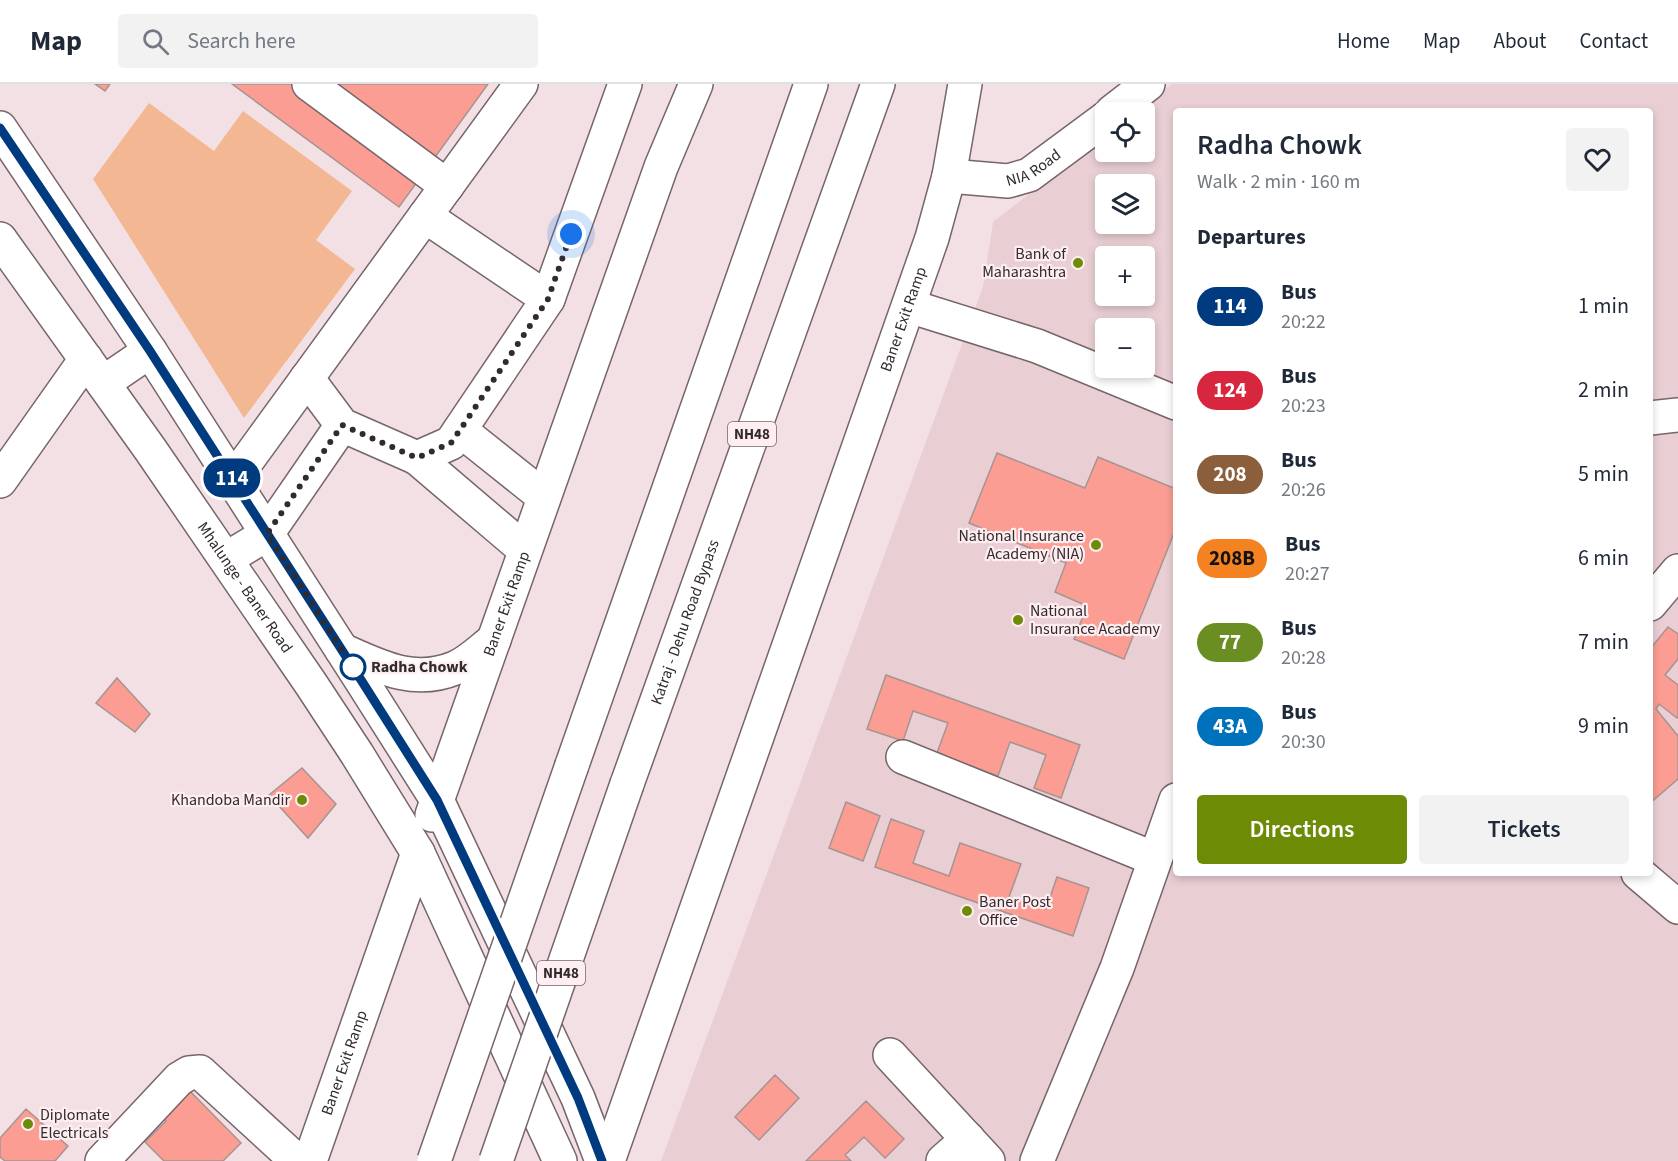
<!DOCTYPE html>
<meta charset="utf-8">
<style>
:root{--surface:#fff;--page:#f2f2f3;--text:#1f2937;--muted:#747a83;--line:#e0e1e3;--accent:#6d8b05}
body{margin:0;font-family:"Source Sans 3",sans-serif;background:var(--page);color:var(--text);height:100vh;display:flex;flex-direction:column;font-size:22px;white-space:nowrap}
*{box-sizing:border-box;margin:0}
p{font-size:20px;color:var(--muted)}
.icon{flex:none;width:33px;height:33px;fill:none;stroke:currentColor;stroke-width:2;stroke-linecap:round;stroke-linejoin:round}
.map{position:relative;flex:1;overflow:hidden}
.side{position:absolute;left:1173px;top:24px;width:480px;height:768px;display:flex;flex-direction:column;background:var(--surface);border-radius:6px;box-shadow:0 3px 9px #0003}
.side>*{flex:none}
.badge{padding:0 12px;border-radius:20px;font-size:21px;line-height:39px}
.tools{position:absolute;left:1095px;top:18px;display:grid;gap:12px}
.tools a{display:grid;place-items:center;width:60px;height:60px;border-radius:6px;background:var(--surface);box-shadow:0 3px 9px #0003;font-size:30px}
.you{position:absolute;width:30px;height:30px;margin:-15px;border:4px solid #fff;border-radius:50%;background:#1a73e8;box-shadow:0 0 0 9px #1a73e833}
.map>.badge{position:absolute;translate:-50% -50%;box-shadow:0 0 0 3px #fff}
h2{padding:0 24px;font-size:22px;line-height:54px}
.round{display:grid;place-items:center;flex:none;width:63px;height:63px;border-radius:6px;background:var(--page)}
.head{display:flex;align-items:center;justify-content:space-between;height:102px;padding:0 24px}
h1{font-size:28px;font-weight:600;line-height:45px}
.primary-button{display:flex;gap:12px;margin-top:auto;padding:12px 24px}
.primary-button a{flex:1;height:69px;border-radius:6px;background:var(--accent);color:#fff;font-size:24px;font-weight:600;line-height:69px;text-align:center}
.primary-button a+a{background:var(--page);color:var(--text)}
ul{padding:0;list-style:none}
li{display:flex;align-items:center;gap:18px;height:84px;padding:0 24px}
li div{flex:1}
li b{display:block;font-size:22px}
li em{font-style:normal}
li .badge{min-width:66px;font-weight:700;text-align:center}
header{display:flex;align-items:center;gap:36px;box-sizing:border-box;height:84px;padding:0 30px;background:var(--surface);border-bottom:2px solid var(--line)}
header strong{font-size:28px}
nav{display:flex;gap:33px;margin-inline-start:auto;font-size:21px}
.search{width:420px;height:54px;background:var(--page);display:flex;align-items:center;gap:15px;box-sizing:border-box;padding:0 21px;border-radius:6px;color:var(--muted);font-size:22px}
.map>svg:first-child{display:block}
</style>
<header>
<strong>Map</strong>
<div class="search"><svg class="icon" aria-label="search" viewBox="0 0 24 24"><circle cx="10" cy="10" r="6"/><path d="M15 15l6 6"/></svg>Search here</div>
<nav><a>Home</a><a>Map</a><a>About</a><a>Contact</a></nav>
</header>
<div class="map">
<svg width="1678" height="1077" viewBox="0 0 1678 1077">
<rect width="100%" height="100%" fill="#f3e0e4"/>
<path fill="#e9cfd4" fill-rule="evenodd" d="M1172,0H1678V1077H661L983,203L993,138L1105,51L1106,68H1144V28H1135ZM1176,27H1650V789H1176ZM1106,100H1144V140H1106ZM1106,172H1144V212H1106ZM1106,244H1144V284H1106Z"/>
<path fill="#f4b794" d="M149,19L214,67L243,27L352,107L316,156L355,185L244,334L93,95Z"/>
<path fill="#fb9d92" stroke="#a69492" stroke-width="1.5" d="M95,0H110L105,7Z
M232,0H488L399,123Z
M997,369L1085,404L1098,373L1176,405V444L1124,575L1074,555L1087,522L1055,508L1066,479L969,439Z
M1668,543L1678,550V575L1665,591L1678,601V633L1677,634L1659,620L1656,625L1678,652V695L1650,719V565Z
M886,591L1080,661L1061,714L1034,704L1046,671L1010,658L998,692L937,669L948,639L913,627L903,657L867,645Z
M117,594L150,630L135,648L96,619Z
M302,684L336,720L308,754L269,711Z
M846,718L880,732L863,777L829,764Z
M891,735L924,747L913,779L949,792L960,759L1021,780L1009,813L1046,825L1057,793L1089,804L1073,852L875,783Z
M775,991L799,1014L759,1056L735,1033Z
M185,1002L241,1059L223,1077H164L145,1058L166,1037L158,1029Z
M866,1017L904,1055L885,1074L864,1053L845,1071L851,1077H806Z
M26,1025L68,1062L55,1077H5L0,1073V1054Z"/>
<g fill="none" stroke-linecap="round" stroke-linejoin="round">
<defs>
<g id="minor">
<path d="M309,0L447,102"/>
<path d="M1112,28L1148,0"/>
<path id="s1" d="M949,92L1008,97L1029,91L1106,34"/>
<path d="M425,132L548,215"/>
<path d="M909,222L1037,262L1176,319"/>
<path d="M307,294L342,341L417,374L451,359L548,215L625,0"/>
<path d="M1650,334L1678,331"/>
<path d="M460,346L544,413"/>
<path d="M417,374L525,466"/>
<path d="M233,396L521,0"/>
<path d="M0,397L86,275"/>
<path d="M226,475L267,450L342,341"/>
<path d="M1650,520L1678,487"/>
<path d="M903,673L1155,775"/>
<path d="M1638,789L1678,823"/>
<path d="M890,971L988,1077"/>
<path d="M102,1077L179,995L189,989L200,988L297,1077"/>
<path id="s2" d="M310,1077L418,769"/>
<path d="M943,1077L968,1055"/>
<path d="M1037,1077L1117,884L1176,716"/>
</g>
<g id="major">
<path d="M0,44L150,267L363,599L437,716L578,1014L602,1077"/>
<path id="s3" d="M0,155L150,365L311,600L357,670L418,769L560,1077"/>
<path d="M103,299L150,267"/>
<path d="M342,566C380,583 414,601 455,584C469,578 482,565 494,556"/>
<path id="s4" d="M432,731L661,83L696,0"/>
<path id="s5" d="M608,1077L932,154L949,92L965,0"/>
</g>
<g id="highway">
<path d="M572,681L811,0"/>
<path id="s6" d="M627,700L878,0"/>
</g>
</defs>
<use href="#minor" stroke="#766569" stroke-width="36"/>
<use href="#major" stroke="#766569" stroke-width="36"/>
<use href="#highway" stroke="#766569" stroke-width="36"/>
<use href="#minor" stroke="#fff" stroke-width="33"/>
<use href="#major" stroke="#fff" stroke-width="33"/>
<use href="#highway" stroke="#fff" stroke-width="33"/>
<defs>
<path id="highway-bridge" d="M434,1077L572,681
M496,1077L627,700"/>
</defs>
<use href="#highway-bridge" stroke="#766569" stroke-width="36" stroke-linecap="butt"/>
<use href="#highway-bridge" stroke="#fff" stroke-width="33"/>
</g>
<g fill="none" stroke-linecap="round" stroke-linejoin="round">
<defs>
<path id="line" d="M0,44L150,267L363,599L437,716L578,1014L602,1077"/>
</defs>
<use href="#line" stroke="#fff" stroke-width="14"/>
<use href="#line" stroke="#003b80" stroke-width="9"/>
<path stroke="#322b2c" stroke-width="6" stroke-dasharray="0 10.8" d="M353,583L267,450L342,341L417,374L451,359L460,346L548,215L571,150"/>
</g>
<g fill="#6d8b05" stroke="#feeef1" stroke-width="2">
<circle cx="1078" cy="179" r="6"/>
<circle cx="1096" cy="461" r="6"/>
<circle cx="1018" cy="536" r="6"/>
<circle cx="302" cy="716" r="6"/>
<circle cx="967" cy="827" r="6"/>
<circle cx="28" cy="1040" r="6"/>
</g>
<circle fill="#fff" stroke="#003b80" stroke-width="3" cx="353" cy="583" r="12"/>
<g text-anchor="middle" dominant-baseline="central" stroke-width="4.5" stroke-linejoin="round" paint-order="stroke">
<g fill="#feeef1" stroke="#6f6667" stroke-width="1.5">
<rect x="728" y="338" width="48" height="24" rx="4.5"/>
<rect x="537" y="877" width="48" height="24" rx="4.5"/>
</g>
<g font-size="15" font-weight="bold" fill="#322b2c">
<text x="752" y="350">NH48</text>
<text x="561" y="889">NH48</text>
</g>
<g font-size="16" fill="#322b2c" stroke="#feeef1">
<text stroke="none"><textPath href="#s1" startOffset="88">NIA Road</textPath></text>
<text stroke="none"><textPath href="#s5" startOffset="892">Baner Exit Ramp</textPath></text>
<text stroke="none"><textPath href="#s3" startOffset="426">Mhalunge - Baner Road</textPath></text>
<text stroke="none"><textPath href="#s4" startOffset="224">Baner Exit Ramp</textPath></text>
<text stroke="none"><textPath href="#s6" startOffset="172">Katraj - Dehu Road Bypass</textPath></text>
<text stroke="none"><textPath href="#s2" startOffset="104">Baner Exit Ramp</textPath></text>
</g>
<g font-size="16" fill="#322b2c" stroke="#feeef1" text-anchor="end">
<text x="1066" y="170">Bank of<tspan x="1066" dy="18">Maharashtra</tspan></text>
<text x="1084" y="452">National Insurance<tspan x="1084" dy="18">Academy (NIA)</tspan></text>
<text x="1030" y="527" text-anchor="start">National<tspan x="1030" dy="18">Insurance Academy</tspan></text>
<text x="290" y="716">Khandoba Mandir</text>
<text x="979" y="818" text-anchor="start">Baner Post<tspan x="979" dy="18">Office</tspan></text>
<text x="40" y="1031" text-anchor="start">Diplomate<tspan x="40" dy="18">Electricals</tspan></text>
</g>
<g font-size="16" font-weight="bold" fill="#322b2c" stroke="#feeef1" text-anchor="start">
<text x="371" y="583">Radha Chowk</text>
</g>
</g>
</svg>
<div class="tools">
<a><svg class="icon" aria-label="locate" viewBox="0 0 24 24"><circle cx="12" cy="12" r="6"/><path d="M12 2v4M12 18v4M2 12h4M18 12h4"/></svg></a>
<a><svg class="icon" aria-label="layers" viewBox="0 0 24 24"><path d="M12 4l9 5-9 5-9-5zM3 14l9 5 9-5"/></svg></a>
<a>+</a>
<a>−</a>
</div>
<div class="you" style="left:571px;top:150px"></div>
<b class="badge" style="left:232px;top:394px;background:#003b80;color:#fff">114</b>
<section class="side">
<div class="head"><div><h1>Radha Chowk</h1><p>Walk · 2 min · 160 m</p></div><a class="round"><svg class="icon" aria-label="heart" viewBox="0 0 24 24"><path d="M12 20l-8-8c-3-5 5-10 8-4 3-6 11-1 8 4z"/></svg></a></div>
<h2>Departures</h2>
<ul>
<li><span class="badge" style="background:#003b80;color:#fff">114</span><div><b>Bus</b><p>20:22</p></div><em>1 min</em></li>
<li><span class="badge" style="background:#d7263d;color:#fff">124</span><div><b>Bus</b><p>20:23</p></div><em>2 min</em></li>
<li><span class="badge" style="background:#8b5e3c;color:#fff">208</span><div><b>Bus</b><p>20:26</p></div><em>5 min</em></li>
<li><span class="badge" style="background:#f58220;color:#111">208B</span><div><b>Bus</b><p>20:27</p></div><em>6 min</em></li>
<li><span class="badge" style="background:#6b8e23;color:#fff">77</span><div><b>Bus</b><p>20:28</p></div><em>7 min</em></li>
<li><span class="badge" style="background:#0072bc;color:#fff">43A</span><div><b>Bus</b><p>20:30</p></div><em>9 min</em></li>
</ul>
<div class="primary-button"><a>Directions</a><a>Tickets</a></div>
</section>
</div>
